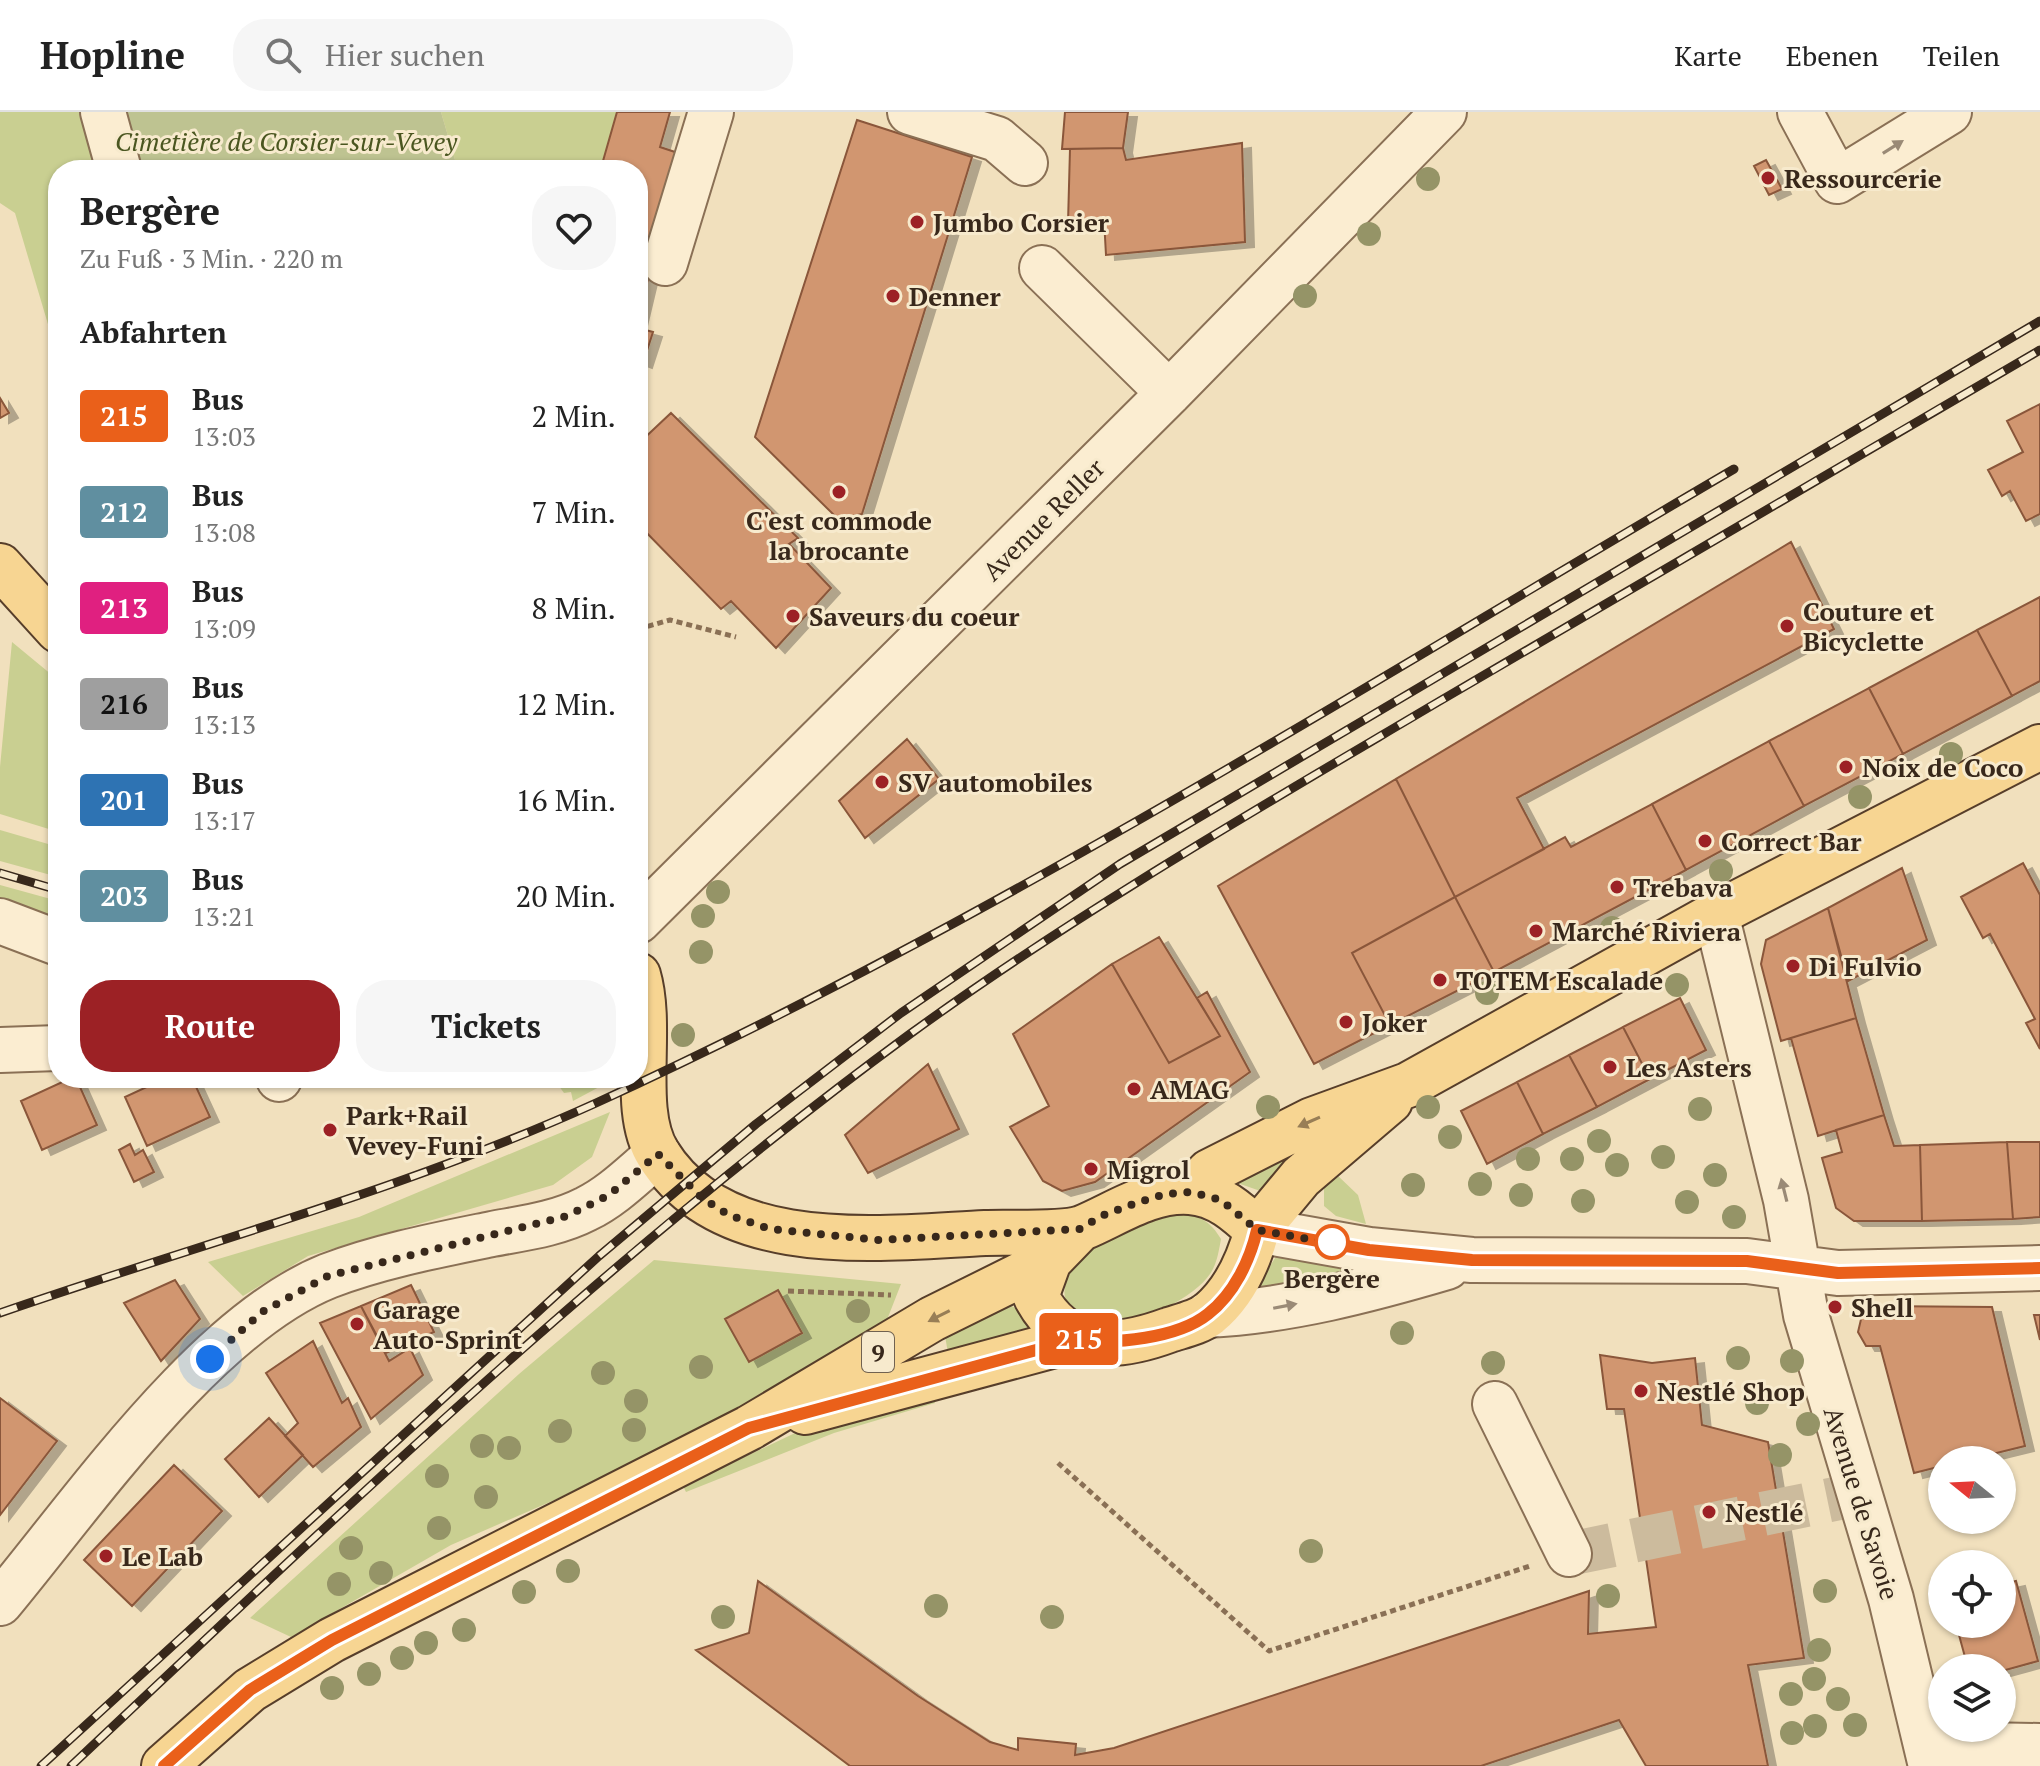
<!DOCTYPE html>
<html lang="de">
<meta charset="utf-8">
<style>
:root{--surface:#fff;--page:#f6f6f6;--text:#222;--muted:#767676;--line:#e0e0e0;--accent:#9c2125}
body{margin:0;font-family:"PT Serif",serif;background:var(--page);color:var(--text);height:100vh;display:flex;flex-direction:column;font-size:30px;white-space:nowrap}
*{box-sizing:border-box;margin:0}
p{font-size:26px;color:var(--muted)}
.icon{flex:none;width:44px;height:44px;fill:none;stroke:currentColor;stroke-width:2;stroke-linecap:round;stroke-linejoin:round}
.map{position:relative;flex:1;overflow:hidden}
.drawer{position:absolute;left:48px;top:48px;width:600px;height:928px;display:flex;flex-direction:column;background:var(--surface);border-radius:32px;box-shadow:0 2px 6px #0004}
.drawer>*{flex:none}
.badge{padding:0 16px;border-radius:6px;font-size:28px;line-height:52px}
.needle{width:52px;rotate:288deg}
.tools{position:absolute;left:1928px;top:1334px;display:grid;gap:16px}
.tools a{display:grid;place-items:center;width:88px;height:88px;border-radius:50%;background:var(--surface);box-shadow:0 2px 6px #0004;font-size:40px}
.you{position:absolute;width:40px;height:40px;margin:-20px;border:6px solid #fff;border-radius:50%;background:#1a73e8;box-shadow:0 0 0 12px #1a73e833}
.map>.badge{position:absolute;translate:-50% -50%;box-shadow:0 0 0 4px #fff}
h2{padding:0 32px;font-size:30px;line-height:72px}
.round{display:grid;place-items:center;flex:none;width:84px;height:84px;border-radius:32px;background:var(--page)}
.head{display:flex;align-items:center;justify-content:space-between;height:136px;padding:0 32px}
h1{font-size:38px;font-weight:700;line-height:60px}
.button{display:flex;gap:16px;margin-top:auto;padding:16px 32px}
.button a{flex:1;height:92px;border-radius:32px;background:var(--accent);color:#fff;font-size:32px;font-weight:700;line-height:92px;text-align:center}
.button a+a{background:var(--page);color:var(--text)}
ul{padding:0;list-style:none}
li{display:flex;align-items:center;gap:24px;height:96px;padding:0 32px}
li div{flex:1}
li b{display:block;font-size:30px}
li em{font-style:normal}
li .badge{min-width:88px;font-weight:700;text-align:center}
header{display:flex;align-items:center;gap:48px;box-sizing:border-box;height:112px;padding:0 40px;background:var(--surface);border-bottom:2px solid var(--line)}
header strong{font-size:38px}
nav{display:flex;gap:44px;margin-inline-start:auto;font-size:28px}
.search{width:560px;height:72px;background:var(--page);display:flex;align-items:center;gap:20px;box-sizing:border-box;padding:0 28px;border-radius:32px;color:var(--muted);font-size:30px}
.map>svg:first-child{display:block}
</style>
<header>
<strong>Hopline</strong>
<div class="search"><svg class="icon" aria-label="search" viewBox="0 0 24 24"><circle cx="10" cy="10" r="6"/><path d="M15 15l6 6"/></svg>Hier suchen</div>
<nav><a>Karte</a><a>Ebenen</a><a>Teilen</a></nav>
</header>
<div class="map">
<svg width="2040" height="1654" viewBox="0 0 2040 1654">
<defs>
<filter id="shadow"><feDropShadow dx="9" dy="5" stdDeviation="0" flood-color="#0004"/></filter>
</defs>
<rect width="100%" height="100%" fill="#f1e0bd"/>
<path fill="#c9cf91" d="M0,0H88L104,58H58V246L15,101L0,91Z
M441,0H617L603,48L608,50L606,58H458Z
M12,530L58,568L48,703L52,718L0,702V655Z
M0,718L55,734L58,765L0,749Z
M0,773L58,789V816L0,792Z
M553,966H616L573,989L571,980L564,981Z
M610,1000L592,1045L553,1073L308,1144L243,1184L208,1150L359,1105Z
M1309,1027L1266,1081L1229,1068Z
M1336,1062L1358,1083L1366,1112L1336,1104L1324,1094V1076Z
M1183,1100C1201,1105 1211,1110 1221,1127C1219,1138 1217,1152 1210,1162C1189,1193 1106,1230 1074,1200C1041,1170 1102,1120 1129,1110C1146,1104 1166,1103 1183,1100Z
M1282,1135L1358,1148L1357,1164L1253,1181Z
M654,1148L901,1172L883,1218L798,1266L559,1386L451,1433L291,1525L250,1506L519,1262Z
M1001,1189L1018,1197L1035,1224L949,1247L944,1218Z
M931,1277L935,1291L834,1321L686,1380L683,1374L793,1322Z"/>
<path fill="#bec391" d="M116,0H441L458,58H130Z"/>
<path fill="#d19670" stroke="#8a573a" stroke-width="2" filter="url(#shadow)" d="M617,0H670L660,35L678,41L638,209V58H606L608,50L603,49Z
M1065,0H1128L1123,36L1062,37Z
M857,8L972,45L862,402L838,407L755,325Z
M1242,31L1245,130L1106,143L1104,107L1068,111L1070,37L1123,36L1126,48Z
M1766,48L1782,77L1769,83L1754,54Z
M638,216L653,220L643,251L638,249Z
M0,286L9,301L0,306Z
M2040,292V402L2026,409L2010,379L2002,384L1988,358L2023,340L2007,309Z
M671,301L798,426L789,432L831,476L776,536L731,489L721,497L638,412V332Z
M1791,430L1834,517L1517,686L1544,737L1455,785L1396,667Z
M2040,485V569L2012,584L1977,518Z
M1977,518L2012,584L1903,642L1869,576Z
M1869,576L1903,642L1804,694L1769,629Z
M907,627L939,667L865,726L839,689Z
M1769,629L1804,694L1686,758L1652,692Z
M1396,667L1455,785L1352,841L1390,913L1314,952L1218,774Z
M1652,692L1686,758L1494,860L1455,785L1565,725L1571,735Z
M2023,751L2040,783V937L2026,911L2035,907L1990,822L1983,826L1961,785Z
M1902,756L1927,828L1848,869L1828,796Z
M1455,785L1494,860L1390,913L1352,841Z
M1828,796L1856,906L1781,929L1761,852L1766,828Z
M1159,825L1220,924L1169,951L1112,852Z
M1112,852L1169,951L1220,924L1197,886L1207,880L1250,960L1095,1070L1062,1079L1043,1069L1010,1015L1049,994L1013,922Z
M1680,886L1706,938L1650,967L1623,915Z
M1856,906L1884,1003L1818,1024L1791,926Z
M1623,915L1650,967L1597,995L1569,943Z
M1569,943L1597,995L1543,1022L1517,970Z
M928,952L959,1017L868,1061L845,1023Z
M71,966H76L97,1013L42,1038L21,989Z
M166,966H192L210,1005L147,1034L125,985Z
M1517,970L1543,1022L1487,1052L1461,999Z
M1884,1003L1894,1034L1920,1033L1922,1109H1854L1836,1096L1822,1046L1842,1040L1836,1018Z
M2007,1030H2040V1105L2013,1107Z
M2007,1030L2013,1107L1922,1109L1920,1033Z
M130,1032L135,1043L143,1038L154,1060L134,1070L119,1038Z
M175,1168L200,1207L161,1249L124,1191Z
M411,1173L434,1220L386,1241L361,1194Z
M778,1178L802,1221L749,1250L725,1207Z
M361,1194L389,1249L410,1236L423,1263L371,1307L320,1211Z
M1876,1194L1992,1195L2025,1334L1968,1348H1942V1354L1914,1361L1880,1234H1866L1858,1220L1862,1203Z
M2034,1203H2040V1228Z
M313,1229L342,1291L348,1286L361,1315L313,1355L285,1324L298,1311L266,1261Z
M1600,1243L1652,1251L1695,1246L1702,1313L1768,1330L1804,1546L1748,1553L1768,1654H1646L1619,1608L1481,1654H850L696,1538L749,1521L758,1469L918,1584L990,1630L1018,1638V1626L1076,1632L1075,1643L1114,1636L1589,1479L1588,1522L1656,1515L1624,1297H1607Z
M0,1286L57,1329L0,1403Z
M269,1306L303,1343L259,1385L225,1347Z
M174,1353L222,1399L132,1494L84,1448Z
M2016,1469L2038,1549L2002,1559V1556H1968L1956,1512H2002V1472Z"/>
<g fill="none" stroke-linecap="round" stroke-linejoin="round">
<path stroke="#ccbb9d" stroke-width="44" stroke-dasharray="44 22" stroke-linecap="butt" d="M1569,1442L1859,1382"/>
<defs>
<path id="minor" d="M103,0L119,58
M910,0L997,27L1025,51
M1800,0L1837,69L1949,0
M665,151L711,0
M1042,156L1169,281
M1716,802L1786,1088L1806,1203L1891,1487L1931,1654
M0,809L58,831
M638,809L1169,281L1444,0
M0,938L58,936
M279,966V967
M1257,1118L1369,1138L1472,1148L1747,1149L1838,1161L2040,1156
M1207,1203C1289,1199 1369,1178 1447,1155
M1495,1292L1569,1442
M0,1491C84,1390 206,1213 328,1164C380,1144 438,1133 492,1122C524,1116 557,1112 586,1097C613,1084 635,1061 658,1042
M1927,1632L2040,1634"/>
<path id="major" d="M0,454L58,518
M638,863C654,917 630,998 658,1042C723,1147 881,1126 985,1121C1007,1120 1063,1123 1082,1116C1116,1102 1150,1077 1190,1080C1218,1082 1238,1100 1257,1118C1249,1148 1234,1181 1209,1202C1199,1210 1181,1214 1169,1218C1115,1238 1067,1241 1036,1185L1049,1149L1080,1117
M1191,1080L1209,1060L1312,1008L1408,973L1716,802L2040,635
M1257,1118L1301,1065L1390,989
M805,1300L1077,1227
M164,1654L250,1578L332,1528L749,1316L932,1207L1049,1149"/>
</defs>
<use href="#minor" stroke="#8a7055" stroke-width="48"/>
<use href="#major" stroke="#573e2a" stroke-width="48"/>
<path stroke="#8a7055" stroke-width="5" stroke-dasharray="6 4" stroke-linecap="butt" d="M638,517L670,508L736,525
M788,1179L891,1183
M1058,1351L1269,1539L1530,1454"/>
<use href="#minor" stroke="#fbedd1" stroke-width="44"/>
<use href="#major" stroke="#f7d592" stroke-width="44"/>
<defs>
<path id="rail" d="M0,761L58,778
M0,1201C198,1132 405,1078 596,991C988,812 1362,575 1734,357
M41,1654L599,1144L756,1012L901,901L1120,752L2040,209
M71,1654C341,1400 611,1141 910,922C1078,800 1259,696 1438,590C1639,473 1839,355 2040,238"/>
</defs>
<use href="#rail" stroke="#38281b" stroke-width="9"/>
<use href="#rail" stroke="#f7eacd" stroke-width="6" stroke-dasharray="18" stroke-linecap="butt"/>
</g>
<g fill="#959467">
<circle cx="1428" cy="67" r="12"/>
<circle cx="1369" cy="122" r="12"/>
<circle cx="1305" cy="184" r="12"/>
<circle cx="1951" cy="642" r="12"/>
<circle cx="1860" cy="685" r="12"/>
<circle cx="1721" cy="759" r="12"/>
<circle cx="718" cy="780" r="12"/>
<circle cx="703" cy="804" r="12"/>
<circle cx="1612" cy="816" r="12"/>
<circle cx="701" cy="840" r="12"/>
<circle cx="1677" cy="873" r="12"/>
<circle cx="1487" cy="881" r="12"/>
<circle cx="683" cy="923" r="12"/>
<circle cx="1268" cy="995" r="12"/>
<circle cx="1428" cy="995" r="12"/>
<circle cx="1700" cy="997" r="12"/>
<circle cx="1450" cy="1025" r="12"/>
<circle cx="1599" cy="1029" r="12"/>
<circle cx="1663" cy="1045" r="12"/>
<circle cx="1528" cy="1047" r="12"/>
<circle cx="1572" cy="1047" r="12"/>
<circle cx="1617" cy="1053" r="12"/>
<circle cx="1715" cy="1063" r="12"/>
<circle cx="1480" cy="1072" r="12"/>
<circle cx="1413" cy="1073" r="12"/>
<circle cx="1521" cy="1083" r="12"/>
<circle cx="1583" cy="1089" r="12"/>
<circle cx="1687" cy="1090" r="12"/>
<circle cx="1734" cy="1105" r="12"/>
<circle cx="858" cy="1199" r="12"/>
<circle cx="1402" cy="1221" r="12"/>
<circle cx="1738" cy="1246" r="12"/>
<circle cx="1792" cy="1249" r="12"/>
<circle cx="1493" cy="1251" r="12"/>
<circle cx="701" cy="1255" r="12"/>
<circle cx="603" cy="1261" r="12"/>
<circle cx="636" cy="1289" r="12"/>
<circle cx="1757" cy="1291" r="12"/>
<circle cx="1808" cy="1312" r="12"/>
<circle cx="634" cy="1318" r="12"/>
<circle cx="560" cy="1319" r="12"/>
<circle cx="482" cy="1334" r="12"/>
<circle cx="509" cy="1336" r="12"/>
<circle cx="1780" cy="1343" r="12"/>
<circle cx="437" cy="1364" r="12"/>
<circle cx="486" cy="1385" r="12"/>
<circle cx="439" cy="1416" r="12"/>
<circle cx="351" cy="1436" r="12"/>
<circle cx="1311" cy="1439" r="12"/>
<circle cx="568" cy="1459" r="12"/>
<circle cx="381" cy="1461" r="12"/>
<circle cx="339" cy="1472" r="12"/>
<circle cx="1825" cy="1479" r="12"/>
<circle cx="524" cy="1480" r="12"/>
<circle cx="1608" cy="1484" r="12"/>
<circle cx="936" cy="1494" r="12"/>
<circle cx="723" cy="1505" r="12"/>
<circle cx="1052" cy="1505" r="12"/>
<circle cx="464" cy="1518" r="12"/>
<circle cx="426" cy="1531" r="12"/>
<circle cx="1819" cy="1538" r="12"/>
<circle cx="402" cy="1546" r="12"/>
<circle cx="369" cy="1562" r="12"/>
<circle cx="1814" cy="1567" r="12"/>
<circle cx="332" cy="1576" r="12"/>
<circle cx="1791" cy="1582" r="12"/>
<circle cx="1838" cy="1587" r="12"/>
<circle cx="1855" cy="1613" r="12"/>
<circle cx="1815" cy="1614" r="12"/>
<circle cx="1792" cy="1621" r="12"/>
</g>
<defs><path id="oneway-solid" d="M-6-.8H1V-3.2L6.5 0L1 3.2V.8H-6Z" transform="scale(2)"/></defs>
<g fill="#9a8a76">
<use href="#oneway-solid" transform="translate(1893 35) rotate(-32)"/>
<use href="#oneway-solid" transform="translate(1784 1078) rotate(-104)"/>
<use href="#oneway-solid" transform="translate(1285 1194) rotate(-11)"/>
</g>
<g fill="#987e56">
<use href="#oneway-solid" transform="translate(1309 1010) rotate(156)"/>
<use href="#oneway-solid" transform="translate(939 1204) rotate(153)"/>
</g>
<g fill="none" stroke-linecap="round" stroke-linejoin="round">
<defs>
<path id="line" d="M164,1654L250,1578L332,1528L749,1316L1077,1227C1114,1233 1178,1226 1208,1202C1234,1182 1250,1148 1257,1118L1369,1138L1472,1148L1747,1149L1838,1161L2040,1156"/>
</defs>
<use href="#line" stroke="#fff" stroke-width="18"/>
<use href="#line" stroke="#ea601a" stroke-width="12"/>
<path stroke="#38281b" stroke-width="8" stroke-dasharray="0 14.4" d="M210,1247L262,1200L328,1164L567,1104L609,1083L658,1042L702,1086L729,1103L770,1117L878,1128L1080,1117L1101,1104L1139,1090L1166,1082L1191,1080L1221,1088L1257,1118L1342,1133L1332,1130"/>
</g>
<g fill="#9c2125" stroke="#f7eacd" stroke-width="3">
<circle cx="1768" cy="66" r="8"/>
<circle cx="917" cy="110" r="8"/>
<circle cx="893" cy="184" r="8"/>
<circle cx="839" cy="380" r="8"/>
<circle cx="793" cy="504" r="8"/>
<circle cx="1787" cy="514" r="8"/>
<circle cx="1846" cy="655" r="8"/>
<circle cx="882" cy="670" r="8"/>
<circle cx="1705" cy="729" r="8"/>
<circle cx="1617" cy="775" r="8"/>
<circle cx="1536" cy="819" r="8"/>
<circle cx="1793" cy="854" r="8"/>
<circle cx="1440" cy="868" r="8"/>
<circle cx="1346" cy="910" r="8"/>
<circle cx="1610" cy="955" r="8"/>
<circle cx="1134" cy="977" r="8"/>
<circle cx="330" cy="1018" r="8"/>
<circle cx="1091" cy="1057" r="8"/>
<circle cx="1835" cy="1195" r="8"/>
<circle cx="357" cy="1212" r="8"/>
<circle cx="1641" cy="1279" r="8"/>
<circle cx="1709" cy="1400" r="8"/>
<circle cx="106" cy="1444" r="8"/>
</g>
<circle fill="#fff" stroke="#ea601a" stroke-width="4" cx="1332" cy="1130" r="16"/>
<g text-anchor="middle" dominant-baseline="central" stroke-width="6" stroke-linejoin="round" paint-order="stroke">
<rect fill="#f7eacd" stroke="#716250" stroke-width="2" x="862" y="1220" width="32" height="40" rx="6"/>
<g font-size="24" font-weight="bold" fill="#38281b">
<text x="878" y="1240">9</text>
</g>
<g font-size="26" font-style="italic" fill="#4a5620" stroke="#f7eacd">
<text x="286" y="29">Cimetière de Corsier-sur-Vevey</text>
</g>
<g font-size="26" font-weight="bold" fill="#38281b" stroke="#f7eacd" text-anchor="start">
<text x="1784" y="66">Ressourcerie</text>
<text x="933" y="110">Jumbo Corsier</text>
<text x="909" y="184">Denner</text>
<text x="839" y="408" text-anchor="middle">C'est commode<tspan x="839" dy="30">la brocante</tspan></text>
<text x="1803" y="499">Couture et<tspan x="1803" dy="30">Bicyclette</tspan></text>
<text x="809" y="504">Saveurs du coeur</text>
<text x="1862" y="655">Noix de Coco</text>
<text x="898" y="670">SV automobiles</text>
<text x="1721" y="729">Correct Bar</text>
<text x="1633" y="775">Trebava</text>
<text x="1552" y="819">Marché Riviera</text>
<text x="1809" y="854">Di Fulvio</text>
<text x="1456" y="868">TOTEM Escalade</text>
<text x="1362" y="910">Joker</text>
<text x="1626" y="955">Les Asters</text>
<text x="1150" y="977">AMAG</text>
<text x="346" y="1003">Park+Rail<tspan x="346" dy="30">Vevey-Funi</tspan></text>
<text x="1107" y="1057">Migrol</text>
<text x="1851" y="1195">Shell</text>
<text x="373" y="1197">Garage<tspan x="373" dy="30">Auto-Sprint</tspan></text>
<text x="1657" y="1279">Nestlé Shop</text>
<text x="1725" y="1400">Nestlé</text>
<text x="122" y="1444">Le Lab</text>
</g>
<g font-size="26" fill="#38281b" stroke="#f7eacd">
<text transform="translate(1043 407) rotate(-45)">Avenue Reller</text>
<text transform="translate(1862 1391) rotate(73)">Avenue de Savoie</text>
</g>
<g font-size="26" font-weight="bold" fill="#38281b" stroke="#f7eacd">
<text x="1332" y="1166">Bergère</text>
</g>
</g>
</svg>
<div class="tools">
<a><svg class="needle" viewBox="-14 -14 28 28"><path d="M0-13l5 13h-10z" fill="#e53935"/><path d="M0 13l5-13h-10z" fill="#767676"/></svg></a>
<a><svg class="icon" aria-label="locate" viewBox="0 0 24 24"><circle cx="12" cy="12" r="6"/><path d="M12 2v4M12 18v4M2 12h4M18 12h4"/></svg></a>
<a><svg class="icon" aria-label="layers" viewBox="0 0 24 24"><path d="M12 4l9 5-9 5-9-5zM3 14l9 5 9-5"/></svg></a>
</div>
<div class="you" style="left:210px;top:1247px"></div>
<b class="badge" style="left:1079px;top:1227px;background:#ea601a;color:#fff">215</b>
<section class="drawer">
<div class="head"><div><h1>Bergère</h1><p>Zu Fuß · 3 Min. · 220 m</p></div><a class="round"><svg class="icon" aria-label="heart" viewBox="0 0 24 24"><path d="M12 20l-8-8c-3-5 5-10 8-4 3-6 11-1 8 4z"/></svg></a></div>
<h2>Abfahrten</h2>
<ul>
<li><span class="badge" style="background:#ea601a;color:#fff">215</span><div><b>Bus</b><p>13:03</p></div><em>2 Min.</em></li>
<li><span class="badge" style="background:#608fa0;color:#fff">212</span><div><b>Bus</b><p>13:08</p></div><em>7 Min.</em></li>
<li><span class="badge" style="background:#e02080;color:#fff">213</span><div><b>Bus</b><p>13:09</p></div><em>8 Min.</em></li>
<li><span class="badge" style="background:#9f9f9f;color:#111">216</span><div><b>Bus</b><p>13:13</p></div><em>12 Min.</em></li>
<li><span class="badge" style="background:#2e73b3;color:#fff">201</span><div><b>Bus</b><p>13:17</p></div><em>16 Min.</em></li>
<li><span class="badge" style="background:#608fa0;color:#fff">203</span><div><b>Bus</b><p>13:21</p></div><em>20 Min.</em></li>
</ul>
<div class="button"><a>Route</a><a>Tickets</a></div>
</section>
</div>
